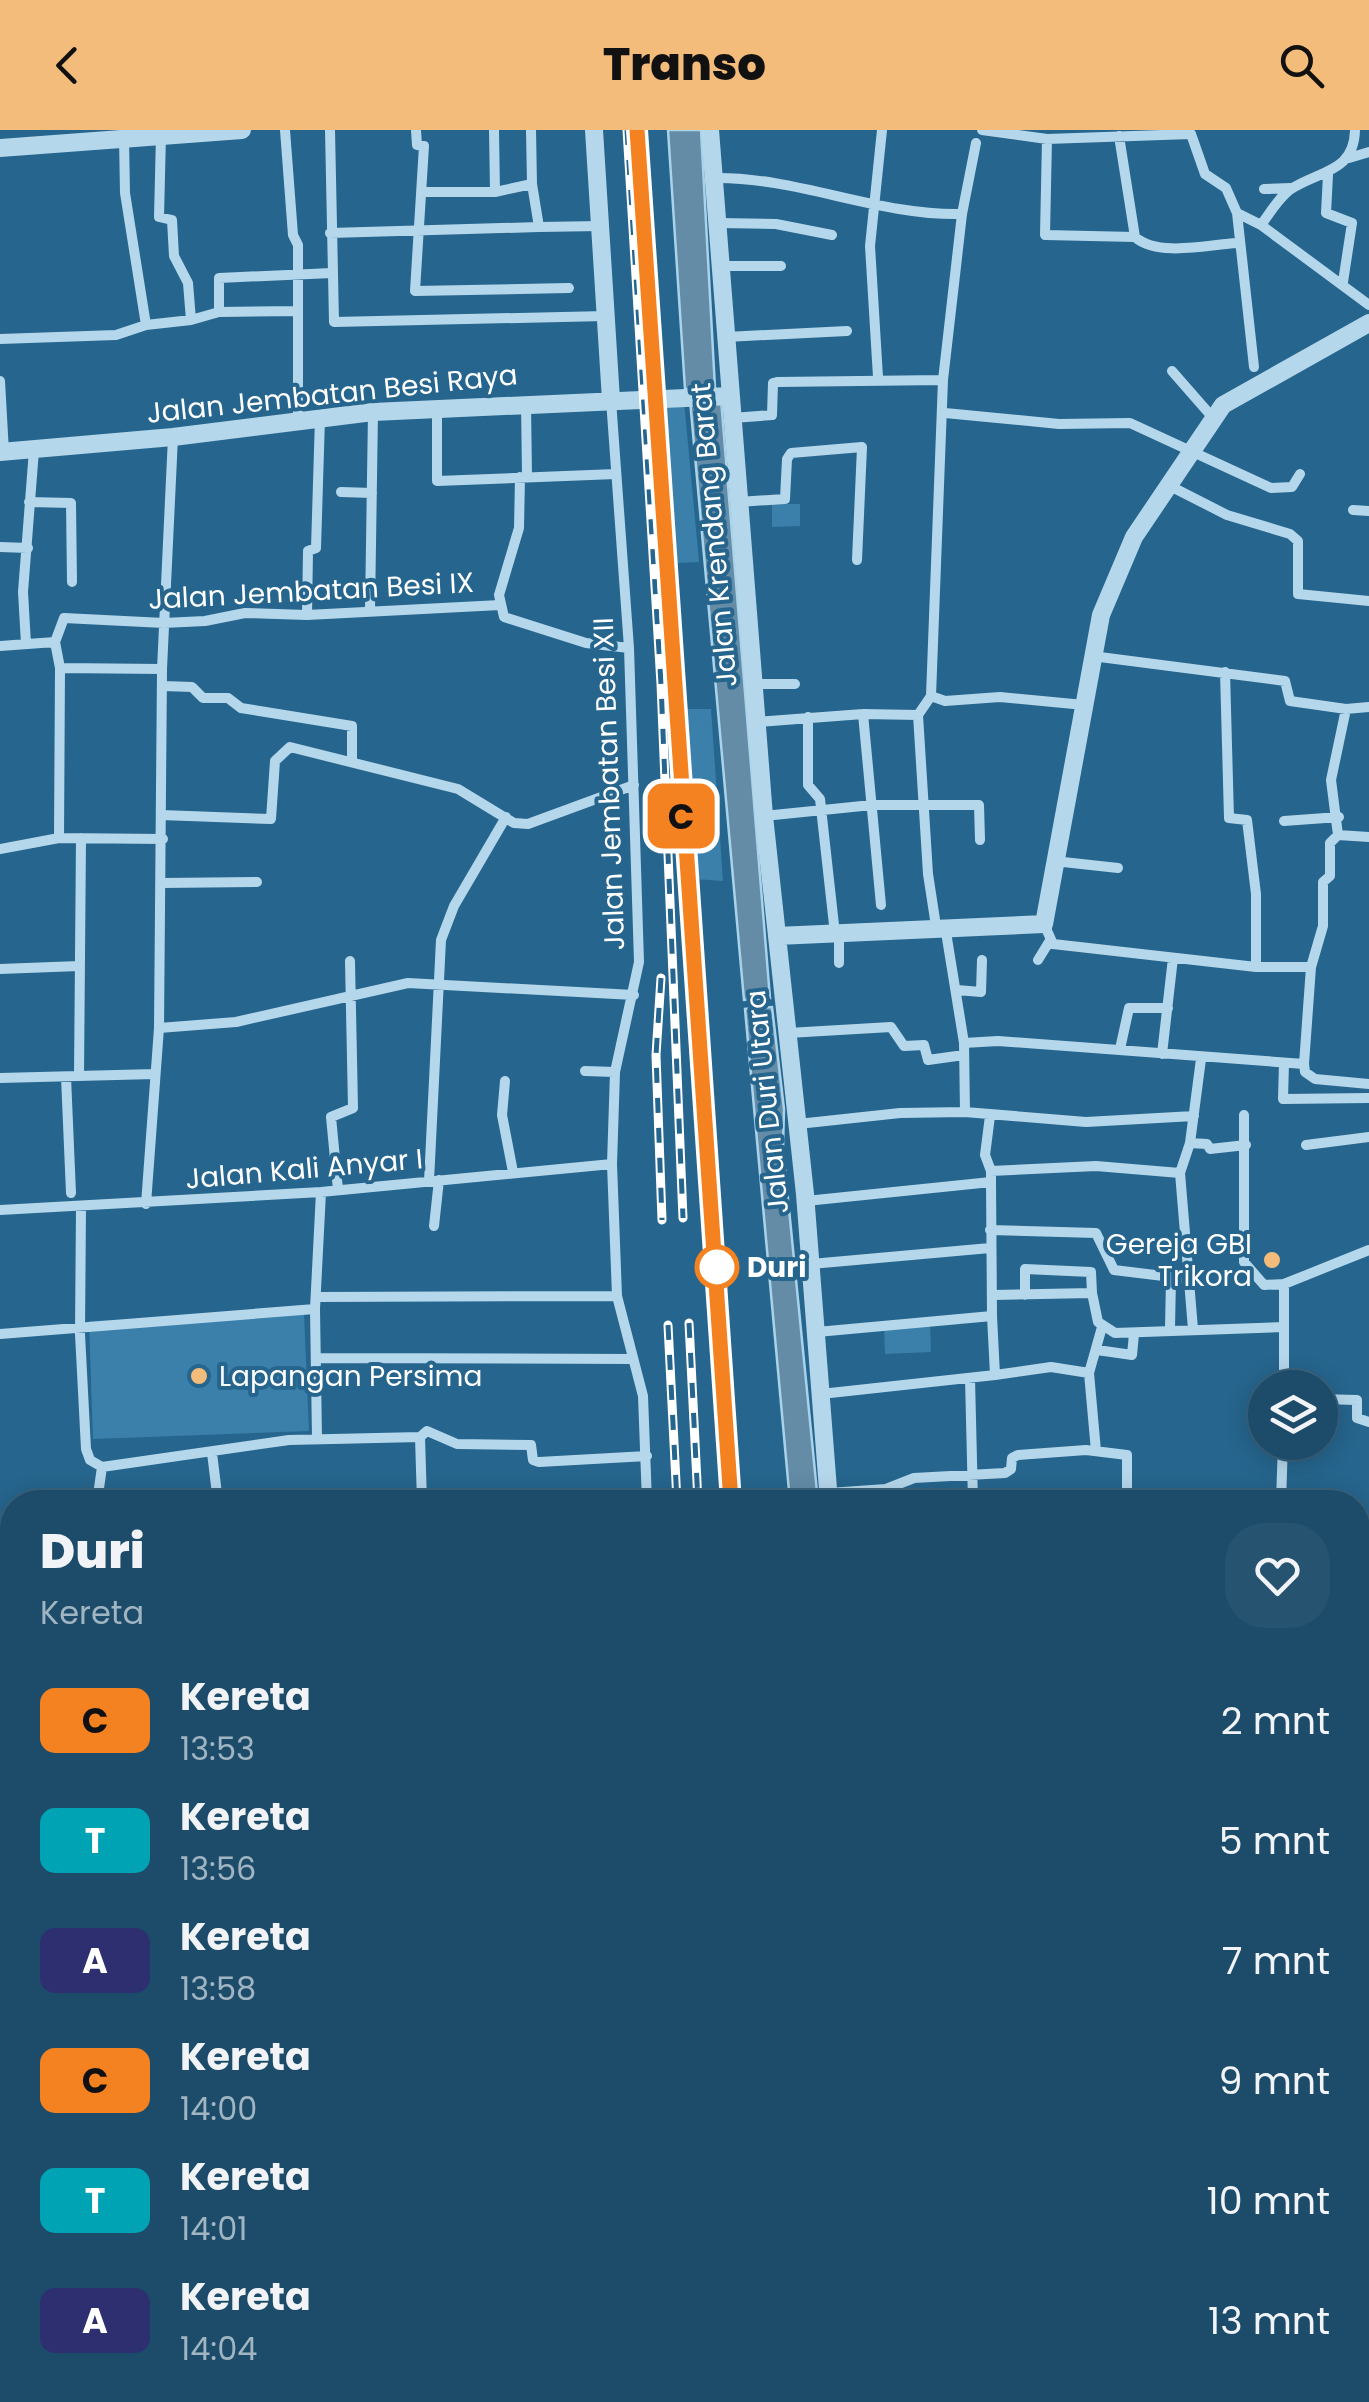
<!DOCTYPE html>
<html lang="id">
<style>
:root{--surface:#1c4c6a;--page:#255370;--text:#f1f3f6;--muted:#a0b4c1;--line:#3a637e;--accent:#f4bc7a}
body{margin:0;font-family:Poppins,sans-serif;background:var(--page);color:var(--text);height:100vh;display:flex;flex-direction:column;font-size:38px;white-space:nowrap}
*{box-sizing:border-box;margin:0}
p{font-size:32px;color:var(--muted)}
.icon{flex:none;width:55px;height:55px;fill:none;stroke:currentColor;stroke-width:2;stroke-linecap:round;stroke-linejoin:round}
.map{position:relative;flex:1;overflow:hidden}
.side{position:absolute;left:0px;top:1360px;width:1370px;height:912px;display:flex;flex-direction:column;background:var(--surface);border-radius:40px 40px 0 0;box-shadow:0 5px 25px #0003,0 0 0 2px var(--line)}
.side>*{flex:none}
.badge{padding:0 20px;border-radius:15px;font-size:35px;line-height:65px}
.controls{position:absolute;left:1248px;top:1240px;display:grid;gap:20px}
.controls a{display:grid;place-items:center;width:90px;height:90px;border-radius:50%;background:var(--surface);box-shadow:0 5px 25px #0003,0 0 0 2px var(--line);font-size:50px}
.map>.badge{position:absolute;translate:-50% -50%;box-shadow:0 0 0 5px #fff}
.round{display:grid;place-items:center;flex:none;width:105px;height:105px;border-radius:40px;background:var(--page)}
.head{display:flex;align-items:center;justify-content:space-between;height:170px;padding:0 40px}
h1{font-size:48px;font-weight:800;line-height:75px}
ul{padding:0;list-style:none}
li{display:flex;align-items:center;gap:30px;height:120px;padding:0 40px}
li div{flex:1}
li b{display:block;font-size:38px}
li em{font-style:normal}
li .badge{min-width:110px;font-weight:700;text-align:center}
header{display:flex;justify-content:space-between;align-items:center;height:130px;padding:0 40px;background:var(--accent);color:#111;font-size:45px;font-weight:800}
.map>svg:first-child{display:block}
</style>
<header><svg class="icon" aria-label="back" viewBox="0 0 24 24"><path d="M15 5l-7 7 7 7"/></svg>Transo<svg class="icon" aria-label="search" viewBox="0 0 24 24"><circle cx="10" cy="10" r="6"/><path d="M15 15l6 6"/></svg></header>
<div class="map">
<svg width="1369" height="2272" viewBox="0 0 1369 2272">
<rect width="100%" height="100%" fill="#26658d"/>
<path fill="#3a80aa" d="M684,271L699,432L674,433L661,272Z
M772,374H800V396L772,397Z
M687,579H711L723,751L694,749Z
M304,1182L309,1301L93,1309L89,1191Z
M930,1194L931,1222L885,1224L884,1195Z"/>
<path fill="#648ca7" stroke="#a9d3eb" stroke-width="2.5" d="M668,0H701L715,258L685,259Z
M721,269L770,868L744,870L690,270Z
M772,877L784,979L783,1018L818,1372H790L745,879Z"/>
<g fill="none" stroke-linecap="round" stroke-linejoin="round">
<path stroke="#648ca7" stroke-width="28" d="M805,2260L806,2272"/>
<path stroke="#b5d7eb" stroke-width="10" d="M285,0L293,105L298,115V289
M330,0L334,192L606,186
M416,0L417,15L424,16L415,161L569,158
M982,0L1047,9L1191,4L1205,44L1226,58L1237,83L1261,95L1369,175
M161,5L159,87L172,90L174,126L188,153L191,190L219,182V148L332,143
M1119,6L1135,107
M124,8L125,63L146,195
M1047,9L1045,105L1135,107C1157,127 1208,115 1236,113
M1349,28L1369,22
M1328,45L1326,83L1352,93L1343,152
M715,48C799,47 878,86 962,84
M1264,59L1291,58
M423,62H495L494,0
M495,62L532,54
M1237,83L1254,237
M718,93L776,94L832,105
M1261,95C1270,83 1279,67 1291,59C1321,40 1354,42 1355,0
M539,97L601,96
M330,103L539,97L532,54L531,0
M721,136H781
M219,182L297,181
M726,207L847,201
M0,209L116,205L146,195L191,190
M1172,241L1214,289
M878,247L870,116L882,0
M0,251L4,322
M611,270L629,518L639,832L615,942L612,1034L617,1166L643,1266L647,1372
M526,273L527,346
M437,279V351L616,344
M945,283L1059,294L1130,293L1271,358L1292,357L1300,344
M733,288L772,285L773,253L777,252L943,250
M520,347L519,398L499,465L504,487L586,513L629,518
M1170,356L1227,385L1290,404L1298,411V464L1369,471
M341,362L372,363
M29,372L71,373L72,452
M738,372L785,369L787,329L791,323L862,317L857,430
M1353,380L1369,381
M0,417L28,418
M370,480L373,282
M307,485L308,421L316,418L320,288
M55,512L64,488L164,493L205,491L245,483L307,485L500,475
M55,512L60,538L59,708
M26,514L23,462L34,320
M0,516L55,512
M1092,526L1285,551L1290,571L1346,579L1369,577
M60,538L162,539
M1225,542L1229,688L1247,690L1256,764V837
M754,554H795
M164,556L192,557L203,568H228L241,578L352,596V632
M931,566L945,571L1000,567L1084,575
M1346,579L1331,650L1338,705L1330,713V746L1323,752V796L1311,837L1304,934L1305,942L1315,949L1369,954
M863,584L881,775
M808,587V655L820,669L835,804
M757,592L863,584L918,585
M161,685L271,689L275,631L290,617L458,659L514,693L528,694L634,655
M764,686L872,675H979L980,710
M1284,691L1339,687
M1338,705L1369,707
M0,719L59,708L163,709
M1054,731L1118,738
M162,753L257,752
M1044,794L1053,814L1256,837H1311
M936,796L928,744L918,585L931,566L943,250L962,84L976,13
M945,796L964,913L965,982
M839,804V833
M1038,830L1049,812
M0,839L79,836
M957,860L981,862L982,830
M159,898L236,892L408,853L634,865
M788,903L891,897L904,916L924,915L928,930L964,925
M964,913L998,911L1304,934
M1120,919L1129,878H1168
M1162,924L1173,828
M1284,933L1283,969L1369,968
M585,941L615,942
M79,946L81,708
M66,947L71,1063
M0,948L155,944
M505,951L502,985L513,1042
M1244,985V1132L1264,1155L1284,1154L1369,1120
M990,986L985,1025L991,1041
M798,994L900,983L965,982L1086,992L1194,986
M1190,1013L1207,1014L1210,1019L1246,1015
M1306,1015L1369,1007
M429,1051L441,810L454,776L506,687
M338,1060L331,987L353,978L350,831
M806,1071L991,1052V1041L1096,1036L1180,1043
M146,1074L159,898L162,539L173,307
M81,1077L80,1204L86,1319L90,1330L102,1337L97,1372
M0,1080L321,1062L612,1034
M434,1096L439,1050
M990,1100L1096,1103L1114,1140L1188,1149
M811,1134L990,1118
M1284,1154V1258
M993,1165L1092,1163L1098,1192L1115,1203L1283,1197
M1025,1165V1139L1091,1142L1092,1163
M316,1167L617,1166
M1170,1198L1171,1149
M1193,1199L1180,1043L1190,1013L1201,929
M817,1202L992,1186L991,1052
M0,1204L315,1179
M1097,1220L1132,1225L1134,1204
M318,1228L633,1229
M995,1245L1051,1237L1089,1243
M970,1248L973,1372
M821,1264L995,1245L992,1186
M1320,1269L1357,1270V1288L1369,1292
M317,1309L315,1179L321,1062
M1096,1321L1089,1243L1102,1197
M212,1323L218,1372
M102,1337L289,1310L420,1307
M829,1363L886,1359L914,1348L1005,1343L1011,1339L1012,1328L1018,1325L1086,1320L1127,1325V1372
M422,1372L420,1307L427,1301L457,1314L531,1315L533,1330L539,1332L647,1326
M1281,1372L1283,1312
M0,1628L12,1624
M1369,1677V1699
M0,1693H12
M0,1764H12
M0,1847H12
M1358,1876L1369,1882
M0,1892H12
M0,1969L12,1970
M1358,1992L1369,1991
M0,2025H12
M1358,2056L1369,2055
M0,2087H12
M1358,2134L1369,2142
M0,2144L12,2146
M0,2180L12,2181
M1358,2218H1369
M164,2260V2272
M352,2260L353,2272
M435,2260L440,2272
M623,2260L641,2268L735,2272
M843,2260L846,2272
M1282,2260L1300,2266L1302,2272
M406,2262L410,2272
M456,2272C483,2259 517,2255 543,2272
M558,2272L568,2260
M942,2272L945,2260
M1165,2272V2260"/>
<path stroke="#b5d7eb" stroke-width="18" d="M594,0L611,270
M710,0L764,686L805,1064L829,1372
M0,18L242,0
M0,322L173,307L373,282L730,266
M777,806L1044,794L1101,485L1134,407L1223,275L1369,193
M0,1455L12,1476
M1358,1495L1369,1494
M46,2272V2260"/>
<defs>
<path id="rail" d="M627,0L661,554L683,1088
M679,659L714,1087
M661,848L656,925L662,1090
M689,1193L698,1372
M668,1195L677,1372
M722,1218L731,1372
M758,2260V2272
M589,2272L599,2260
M608,2272L618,2260"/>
</defs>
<use href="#rail" stroke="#fff" stroke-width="9"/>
<use href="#rail" stroke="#26658d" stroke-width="5" stroke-dasharray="15" stroke-linecap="butt"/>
</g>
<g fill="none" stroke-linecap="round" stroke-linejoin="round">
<defs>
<path id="line" d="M637,0L731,1372"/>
</defs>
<use href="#line" stroke="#fff" stroke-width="22"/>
<use href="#line" stroke="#f58220" stroke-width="15"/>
</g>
<g fill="#f4bc7a" stroke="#26658d" stroke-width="4">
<circle cx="1272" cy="1130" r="10"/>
<circle cx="199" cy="1246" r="10"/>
</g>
<circle fill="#fff" stroke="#f58220" stroke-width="5" cx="717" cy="1137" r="20"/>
<g text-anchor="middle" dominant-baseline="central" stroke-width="8" stroke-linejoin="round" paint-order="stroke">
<g font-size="28" fill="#fff" stroke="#26658d">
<text transform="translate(332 264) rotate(-6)">Jalan Jembatan Besi Raya</text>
<text transform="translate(714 405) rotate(-95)">Jalan Krendang Barat</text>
<text transform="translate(311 461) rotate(-3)">Jalan Jembatan Besi IX</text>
<text transform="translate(609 654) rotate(-92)">Jalan Jembatan Besi XII</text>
<text transform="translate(767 972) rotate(-96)">Jalan Duri Utara</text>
<text transform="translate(304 1039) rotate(-5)">Jalan Kali Anyar I</text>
</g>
<g font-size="28" fill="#fff" stroke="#26658d" text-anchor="end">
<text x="1252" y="1114">Gereja GBI<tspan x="1252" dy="32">Trikora</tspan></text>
<text x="219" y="1246" text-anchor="start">Lapangan Persima</text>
</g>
<g font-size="28" font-weight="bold" fill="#fff" stroke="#26658d" text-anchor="start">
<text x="747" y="1137">Duri</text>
</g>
</g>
</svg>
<div class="controls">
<a><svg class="icon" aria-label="layers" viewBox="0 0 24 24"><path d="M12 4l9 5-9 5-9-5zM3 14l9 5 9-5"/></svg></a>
</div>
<b class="badge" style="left:681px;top:686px;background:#f58220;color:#111">C</b>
<section class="side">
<div class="head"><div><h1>Duri</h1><p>Kereta</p></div><a class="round"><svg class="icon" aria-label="heart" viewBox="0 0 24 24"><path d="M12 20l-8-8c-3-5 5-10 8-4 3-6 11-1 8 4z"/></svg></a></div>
<ul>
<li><span class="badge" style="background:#f58220;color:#111">C</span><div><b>Kereta</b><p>13:53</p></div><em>2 mnt</em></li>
<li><span class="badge" style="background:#00a3b4;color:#fff">T</span><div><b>Kereta</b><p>13:56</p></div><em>5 mnt</em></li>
<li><span class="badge" style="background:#2e2f70;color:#fff">A</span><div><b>Kereta</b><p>13:58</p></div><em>7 mnt</em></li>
<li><span class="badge" style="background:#f58220;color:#111">C</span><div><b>Kereta</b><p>14:00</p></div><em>9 mnt</em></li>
<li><span class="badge" style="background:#00a3b4;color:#fff">T</span><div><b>Kereta</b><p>14:01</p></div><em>10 mnt</em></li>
<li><span class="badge" style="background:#2e2f70;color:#fff">A</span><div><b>Kereta</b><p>14:04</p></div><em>13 mnt</em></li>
</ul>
</section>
</div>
